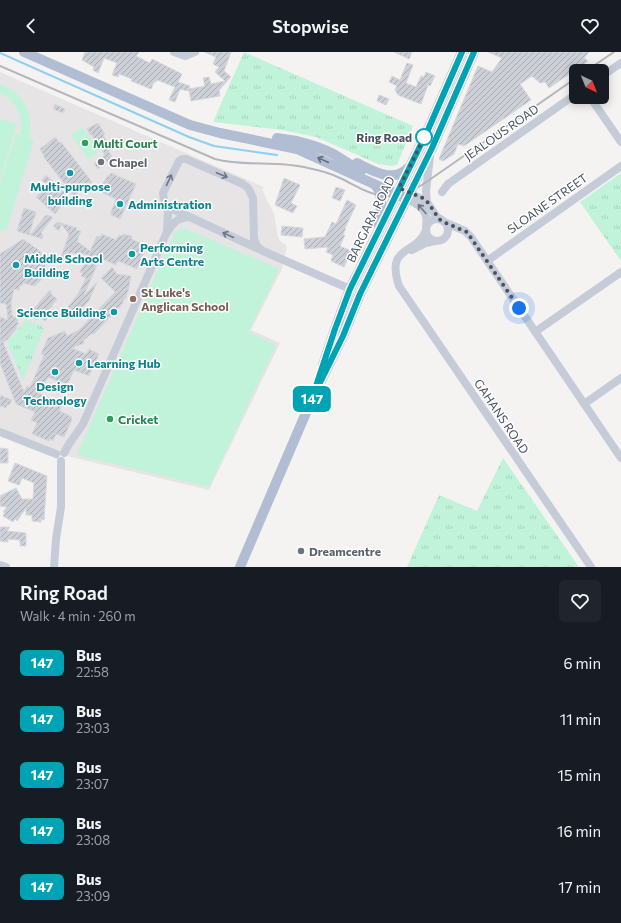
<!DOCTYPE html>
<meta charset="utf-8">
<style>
:root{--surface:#171b24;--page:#20242c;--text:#f1f3f6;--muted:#9ea1a6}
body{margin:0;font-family:Commissioner,sans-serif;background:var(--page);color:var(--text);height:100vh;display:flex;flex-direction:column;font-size:15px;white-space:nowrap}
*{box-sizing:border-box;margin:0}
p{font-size:13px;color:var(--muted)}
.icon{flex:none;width:22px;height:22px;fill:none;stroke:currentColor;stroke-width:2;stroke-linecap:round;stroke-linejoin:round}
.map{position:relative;height:515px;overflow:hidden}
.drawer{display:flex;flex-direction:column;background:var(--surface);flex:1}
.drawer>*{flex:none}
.badge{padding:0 8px;border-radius:6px;font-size:14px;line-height:26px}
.needle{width:26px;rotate:137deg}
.buttons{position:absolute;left:569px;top:12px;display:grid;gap:8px}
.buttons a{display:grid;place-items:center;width:40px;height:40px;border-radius:6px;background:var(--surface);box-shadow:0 2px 10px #0003;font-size:20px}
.you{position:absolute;width:20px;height:20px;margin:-10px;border:3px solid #fff;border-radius:50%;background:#1a73e8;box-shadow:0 0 0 6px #1a73e833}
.map>.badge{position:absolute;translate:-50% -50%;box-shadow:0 0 0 2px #fff}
.round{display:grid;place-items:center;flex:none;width:42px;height:42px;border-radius:6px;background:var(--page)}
.summary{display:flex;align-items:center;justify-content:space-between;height:68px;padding:0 20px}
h1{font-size:19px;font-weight:600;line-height:30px}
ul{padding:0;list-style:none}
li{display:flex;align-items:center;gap:12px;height:56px;padding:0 20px}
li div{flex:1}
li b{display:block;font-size:15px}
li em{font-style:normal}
li .badge{min-width:44px;font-weight:700;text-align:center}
header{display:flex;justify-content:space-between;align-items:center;height:52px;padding:0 20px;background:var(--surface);font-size:18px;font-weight:600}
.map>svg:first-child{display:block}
</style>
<header><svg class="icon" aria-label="back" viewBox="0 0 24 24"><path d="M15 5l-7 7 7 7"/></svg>Stopwise<svg class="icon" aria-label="heart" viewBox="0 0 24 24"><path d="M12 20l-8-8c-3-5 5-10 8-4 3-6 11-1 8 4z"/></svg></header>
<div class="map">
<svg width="621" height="515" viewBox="0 0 621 515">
<defs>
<pattern id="grass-tufts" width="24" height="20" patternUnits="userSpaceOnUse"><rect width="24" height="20" fill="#c0f3da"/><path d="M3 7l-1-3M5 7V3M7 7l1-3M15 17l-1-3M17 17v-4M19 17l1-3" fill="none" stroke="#a6d2be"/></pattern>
<pattern id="building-hatch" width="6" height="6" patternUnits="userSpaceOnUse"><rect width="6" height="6" fill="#ced0d8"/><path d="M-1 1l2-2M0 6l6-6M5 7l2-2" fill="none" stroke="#a9abb3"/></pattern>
</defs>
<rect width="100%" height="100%" fill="#f5f3f2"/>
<path fill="#e6e4e4" d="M0,20L264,135L262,138L274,162L278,185L280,189L287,194L282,217L251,278L280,291L209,438L50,400L0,379Z"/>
<path fill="url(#grass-tufts)" d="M244,0L413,74L397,113L392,114L378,112L316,85L282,78L213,70Z
M621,121V209L580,150Z
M26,268L40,273L44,277L23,328L7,290Z
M503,406L579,515H407L439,443L477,459Z"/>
<path fill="#c0f3da" d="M0,32C23,40 35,62 29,86L34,88L6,179L1,178L0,182V131L16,82L20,83C24,66 17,49 0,41Z
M0,67L17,72L0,127Z
M82,75L100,99L88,107L71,83Z
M184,176L279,217L248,280L276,293L209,435L77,403L175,179Z"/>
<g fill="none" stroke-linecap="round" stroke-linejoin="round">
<path stroke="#8bcff2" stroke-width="2" d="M0,1L189,85L214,94L277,103"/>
</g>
<path fill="url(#building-hatch)" stroke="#d6d7de" d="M85,0H139L136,4L150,11L152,7L182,22L178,30L190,34L189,37L205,34L203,26L209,25L211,32L225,29L215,20L219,15L213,12L216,5L204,0H231L224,19L231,25L219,38L220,44L191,49L189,38L188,39L180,37L175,50L169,48L175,35L157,28L156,30H154L151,37L131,29L132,27L119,22L118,25L112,23L117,11L104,6L98,21L93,18L94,15L82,8Z
M394,0H412L409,7Z
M488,0H589L584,6L588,9L549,36L545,30L540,31L532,24L520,32L531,48L464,94L458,92L454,102L443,109L439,107L478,14L492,20L502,6Z
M407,11L413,13L406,31L416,35L421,24L424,25L426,20L435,24L430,34L428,33L421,52L398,43L395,38L397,34L389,30L392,24L400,28Z
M379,43L389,47L386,53L377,49Z
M55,52L65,57L63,61L53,57Z
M98,71L105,82L103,83L108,91L121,85L124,91L108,99L112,104L110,105L111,106L98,117L94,112L105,103L96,88H95L91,82L90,83L87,77Z
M55,85L60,91L61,90L92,130L74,144L43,104L44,103L40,97Z
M111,121L136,132L120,167L111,163V160L116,147L99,139L104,129H105L108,123L109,125Z
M46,123L67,143L60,152L62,153L55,162L36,145L48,134L42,128Z
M284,126L300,133L291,151L297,154L293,161L275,153Z
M336,135L345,138L340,149L332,146Z
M347,148L356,153L345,176H346L343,183H345L340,194L351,199L344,215L331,209L333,203L326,200L328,195L305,197L304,187L325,185L332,170L336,172Z
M24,156L36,160L29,183L17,179Z
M46,163L53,165L41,181L43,183L42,187L30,183Z
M58,170L77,176L76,178L81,179L77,189L90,199L97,184L100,185L102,182L116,188L119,183L122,184L123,182L132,184L131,187L147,194L137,217L118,209L116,213L100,206L84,243L97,230L89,249L73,265L67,258L69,256L68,255L78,242L86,226L81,224L83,221L80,220L88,203L71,201L63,211L60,208L69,182L61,172L59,179L53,174Z
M282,174L303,176L302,185L281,183Z
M23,187L40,199L46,211L42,227L35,234L23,231L22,234L20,233L19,238L14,237L11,251L12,263L18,268L17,270L19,271L16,275L17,276L7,288L3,290L24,340L27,334L30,335L35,324L44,303L41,302L48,286L65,279L67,284L79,278L115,240L101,226L112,215L117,222L131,224L128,240L127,241L126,246L123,249V251L116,259L117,260L113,264L112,263L93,283L92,281L83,289L84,291L72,296L86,302L89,297L99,302L89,324L74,318L67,333L48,325L40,342L62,352L60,359L72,365L71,367L72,368L64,385L56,382L53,389L50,387L49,389L32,382L37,371L31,368L35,360L16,352L0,311V265L8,268L6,252L0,251V202Z
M50,238L52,243L57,247L47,260L49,261L46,264L48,266L45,269L39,265L36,268L29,262Z
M0,343L12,348L9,353H7L6,356L0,354Z
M0,396L8,397V411H0Z
M15,411L47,424L44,468L41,467V470L32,469V463H26V456L17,469L15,467L13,470L3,464L5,461L3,460L7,455L0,454V444L16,436L22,447H33L34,431L22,426L19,433L8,429Z
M0,475H10L7,479L26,481V494H20V488L8,487V490L0,489Z"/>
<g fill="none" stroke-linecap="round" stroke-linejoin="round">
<path stroke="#c6ccd7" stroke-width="8" d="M174,0L185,4L195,0
M602,24L621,11
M590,45L621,90
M442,140L448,132L576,42
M410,141L427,150L436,164L442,168
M407,147C419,153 429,158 426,174
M427,150L426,139L430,104
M165,152L168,159L167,179
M426 178a11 11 0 1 1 22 0a11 11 0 1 1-22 0Z
M444,170L465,179L471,185L621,406
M426,178C417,204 385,192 399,234L591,515
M412,198L426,191L435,189
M263,199L257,194L254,187L253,146L248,136L243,132L186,107H182L179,109L163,141L164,150L168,155L263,199L350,237
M487,209L621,114
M535,280L621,220
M584,352L621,326
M0,380L56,402
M64,401L69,392L83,372L166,182C172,172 176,166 189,165
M0,513L6,515
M54,515L56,487L61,455V409"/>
<path stroke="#b1bdd2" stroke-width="10" d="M24,0L190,73L220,81L297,97L407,147
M277,86C297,88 323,95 340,106C347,110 353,115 361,119
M357,111C373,119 394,132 409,115
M375,133C385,143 380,160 379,173
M323,313L335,277L350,237L427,80L462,0
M240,515L311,349L343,284L360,242L432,96L474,0"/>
<path stroke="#b4b6bd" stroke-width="2" d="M0,14L215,107C245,115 277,108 308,116C318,118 330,121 340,126C353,132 367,142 382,144C396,146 410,140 422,133L576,26
M586,19L614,0"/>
</g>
<defs><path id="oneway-shaft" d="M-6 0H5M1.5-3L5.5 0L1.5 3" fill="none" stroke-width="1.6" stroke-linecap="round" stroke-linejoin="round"/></defs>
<use stroke="#626d7d" href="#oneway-shaft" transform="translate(323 108) rotate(-155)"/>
<g stroke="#6e7784">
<use href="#oneway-shaft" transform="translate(222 123) rotate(23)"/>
<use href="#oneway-shaft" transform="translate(169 128) rotate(-65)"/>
<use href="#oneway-shaft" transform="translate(422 157) rotate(-131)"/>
<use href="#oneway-shaft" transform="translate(228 183) rotate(-155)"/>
</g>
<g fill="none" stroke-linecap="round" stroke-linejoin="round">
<defs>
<path id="line" d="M462,0L427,80L350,237L335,277L311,349L343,284L360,242L432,96L474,0"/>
</defs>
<use href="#line" stroke="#fff" stroke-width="9"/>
<use href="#line" stroke="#00a3b4" stroke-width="6"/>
<path stroke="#485261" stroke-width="4" stroke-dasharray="0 7.2" d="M424,85L427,80L399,136L425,147L429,152L439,167L448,172L467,180L519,256"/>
</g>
<circle fill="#fff" stroke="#00a3b4" stroke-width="2" cx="424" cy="85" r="8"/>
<g fill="#2e9e5b" stroke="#fff" stroke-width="1.5">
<circle cx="85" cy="91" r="4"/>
<circle cx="110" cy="367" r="4"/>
</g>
<g fill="#6b7280" stroke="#fff" stroke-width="1.5">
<circle cx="101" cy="110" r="4"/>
<circle cx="301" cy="499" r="4"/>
</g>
<g fill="#0f9aa8" stroke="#fff" stroke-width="1.5">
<circle cx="70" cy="121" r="4"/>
<circle cx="120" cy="152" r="4"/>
<circle cx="132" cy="202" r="4"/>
<circle cx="16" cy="213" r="4"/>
<circle cx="114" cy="260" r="4"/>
<circle cx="79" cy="311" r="4"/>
<circle cx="55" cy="320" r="4"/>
</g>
<circle fill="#8d6e63" stroke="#fff" stroke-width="1.5" cx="133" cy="247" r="4"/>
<g text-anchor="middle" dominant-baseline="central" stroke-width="3" stroke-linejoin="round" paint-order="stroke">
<g font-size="12" fill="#485261" stroke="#fff">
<text transform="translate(501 80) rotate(-35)">JEALOUS ROAD</text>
<text transform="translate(547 151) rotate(-35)">SLOANE STREET</text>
<text transform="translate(370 167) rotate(-64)">BARGARA ROAD</text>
<text transform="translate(502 364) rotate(56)">GAHANS ROAD</text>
</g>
<g font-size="12" font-weight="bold" fill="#485261" stroke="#fff" text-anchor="end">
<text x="412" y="85">Ring Road</text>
</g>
<g font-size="12" font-weight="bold" fill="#27864d" stroke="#fff" text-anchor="start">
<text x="93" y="91">Multi Court</text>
<text x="118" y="367">Cricket</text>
</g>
<g font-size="12" font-weight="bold" fill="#5b616d" stroke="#fff" text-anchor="start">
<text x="109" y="110">Chapel</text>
<text x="309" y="499">Dreamcentre</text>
</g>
<g font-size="12" font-weight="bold" fill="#0d838f" stroke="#fff" text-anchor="start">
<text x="70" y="134" text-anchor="middle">Multi-purpose<tspan x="70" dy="14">building</tspan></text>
<text x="128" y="152">Administration</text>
<text x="140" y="195">Performing<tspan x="140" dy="14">Arts Centre</tspan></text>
<text x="24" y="206">Middle School<tspan x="24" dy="14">Building</tspan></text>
<text x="106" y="260" text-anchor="end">Science Building</text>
<text x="87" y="311">Learning Hub</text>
<text x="55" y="334" text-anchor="middle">Design<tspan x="55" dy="14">Technology</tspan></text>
</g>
<g font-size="12" font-weight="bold" fill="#785e54" stroke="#fff" text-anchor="start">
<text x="141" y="240">St Luke's<tspan x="141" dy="14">Anglican School</tspan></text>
</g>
</g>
</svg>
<div class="buttons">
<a><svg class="needle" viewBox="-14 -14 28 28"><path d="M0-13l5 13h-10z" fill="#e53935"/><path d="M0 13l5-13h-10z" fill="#9ea1a6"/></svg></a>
</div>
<div class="you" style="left:519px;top:256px"></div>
<b class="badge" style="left:312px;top:347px;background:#00a3b4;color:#fff">147</b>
</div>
<section class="drawer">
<div class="summary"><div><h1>Ring Road</h1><p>Walk · 4 min · 260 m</p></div><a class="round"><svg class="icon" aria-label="heart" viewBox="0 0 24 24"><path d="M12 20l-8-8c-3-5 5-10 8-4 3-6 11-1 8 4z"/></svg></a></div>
<ul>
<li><span class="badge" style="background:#00a3b4;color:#fff">147</span><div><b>Bus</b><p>22:58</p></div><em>6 min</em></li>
<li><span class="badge" style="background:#00a3b4;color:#fff">147</span><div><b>Bus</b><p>23:03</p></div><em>11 min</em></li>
<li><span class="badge" style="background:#00a3b4;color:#fff">147</span><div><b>Bus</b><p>23:07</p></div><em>15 min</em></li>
<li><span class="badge" style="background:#00a3b4;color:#fff">147</span><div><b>Bus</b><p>23:08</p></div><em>16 min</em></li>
<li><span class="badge" style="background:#00a3b4;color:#fff">147</span><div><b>Bus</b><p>23:09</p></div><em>17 min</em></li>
</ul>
</section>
